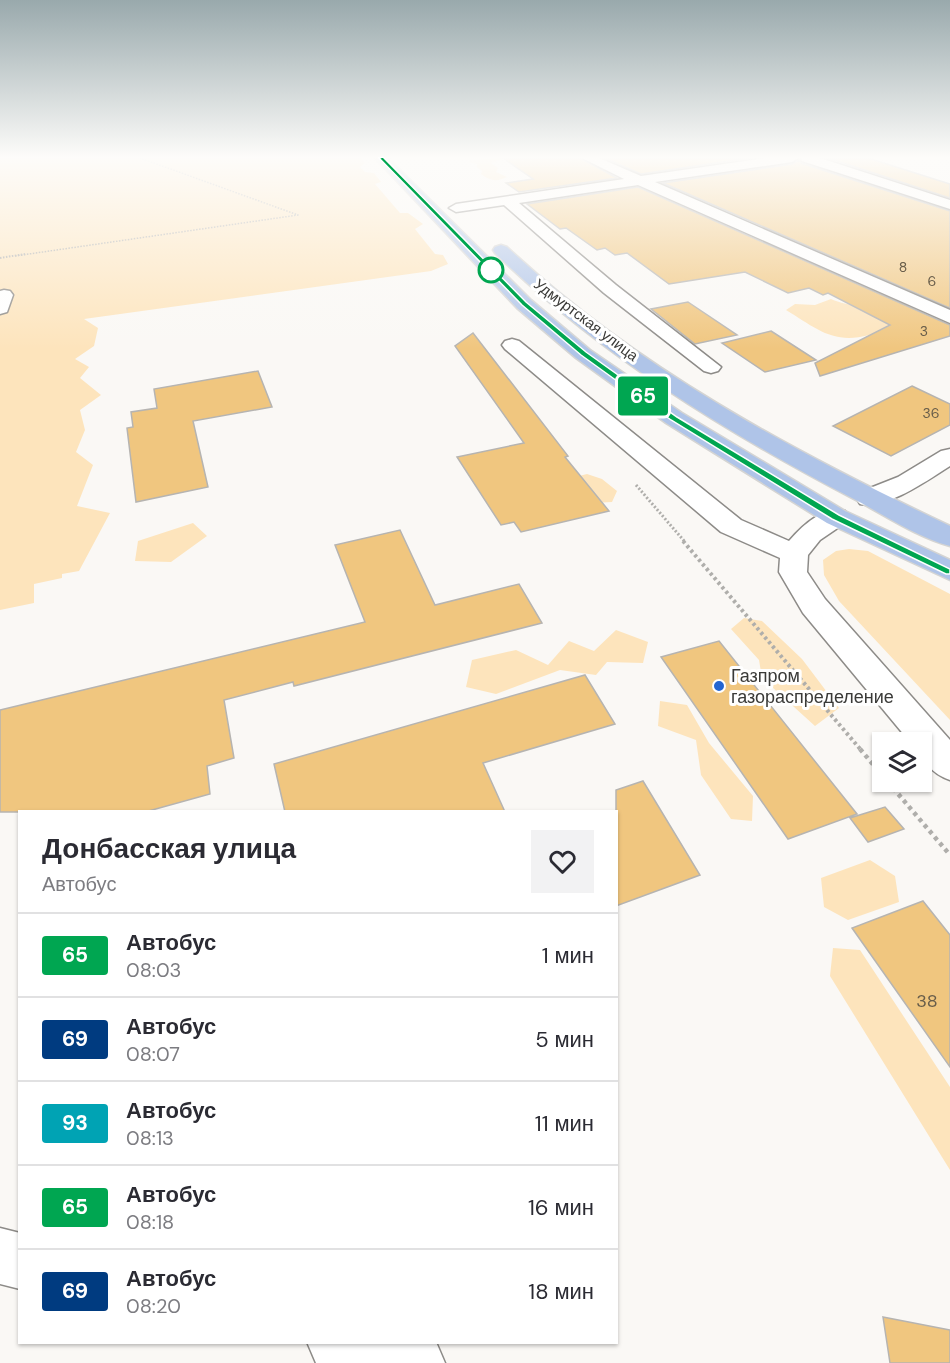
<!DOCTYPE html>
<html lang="ru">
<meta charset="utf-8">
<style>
:root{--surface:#fff;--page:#f2f2f3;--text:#2b2b33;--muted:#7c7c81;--line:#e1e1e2}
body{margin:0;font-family:"DM Sans",sans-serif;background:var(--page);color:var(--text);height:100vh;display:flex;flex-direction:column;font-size:22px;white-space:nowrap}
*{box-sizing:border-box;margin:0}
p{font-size:20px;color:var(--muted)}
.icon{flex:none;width:33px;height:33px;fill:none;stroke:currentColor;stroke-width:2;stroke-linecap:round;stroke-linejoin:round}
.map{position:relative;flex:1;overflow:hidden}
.side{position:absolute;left:18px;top:810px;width:600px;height:534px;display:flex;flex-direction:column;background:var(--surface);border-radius:0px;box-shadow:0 2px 4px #0004}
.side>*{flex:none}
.badge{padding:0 12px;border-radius:4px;font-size:21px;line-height:39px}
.controls{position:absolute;left:872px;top:732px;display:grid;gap:12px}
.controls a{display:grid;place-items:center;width:60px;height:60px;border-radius:0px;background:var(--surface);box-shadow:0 2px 4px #0004;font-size:30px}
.map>.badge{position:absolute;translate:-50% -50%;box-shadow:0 0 0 3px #fff}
.round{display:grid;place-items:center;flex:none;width:63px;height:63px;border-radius:0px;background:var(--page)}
.overview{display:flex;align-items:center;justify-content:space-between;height:102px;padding:0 24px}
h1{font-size:28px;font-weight:700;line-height:45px}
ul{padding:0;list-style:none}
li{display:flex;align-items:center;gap:18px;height:84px;padding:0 24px;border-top:2px solid var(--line)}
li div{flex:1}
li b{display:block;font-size:22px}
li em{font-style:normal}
li .badge{min-width:66px;font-weight:700;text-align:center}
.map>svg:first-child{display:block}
</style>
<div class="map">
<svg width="950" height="1363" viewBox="0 0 950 1363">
<rect width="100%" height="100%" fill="#faf8f5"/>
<path fill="#fde4bc" d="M0,158H361L365,163L360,167L365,172L374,173L381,182L375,184L400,213H408L423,224L415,229L435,254L443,255L448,264L431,271L84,319L98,328L94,346L75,359L89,367L80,378L101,395L80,410L85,430L76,452L93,465L77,506L110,513L79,571L62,574V578L34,584V603L0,610Z
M506,158L491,163L498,168L496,172L507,177C497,182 490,181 481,174L482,171L477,167V164L469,162L471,160Z
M891,289L919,301L909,306L915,315L892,320C885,330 880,332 869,335C833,345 816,328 786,310L795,304L815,305L831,299C865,313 862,297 891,289Z
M587,474L602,479L617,491L612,502L594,503L575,477Z
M193,523L207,536L171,562L135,561L138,541Z
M849,549L868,551L950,594V720L839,601L824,575L823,560L836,551Z
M744,618L762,621L802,659L839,708L815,726L762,678L759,660L731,629Z
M616,630L648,642L643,663L607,662L596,675L560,670L496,694L466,687L472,660L516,650L548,665L569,641L594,651Z
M660,701L687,705L709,743L753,796L752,821L731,819L701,775L696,740L658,726Z
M870,860L895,876L899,902L848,920L824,907L821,878Z
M833,948L860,950L950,1087V1170L830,976Z"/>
<path fill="#f0c67f" stroke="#b6b4b1" stroke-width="1.5" d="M503,158H580L617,178L519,192L506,183L533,179Z
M605,158H749L641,174Z
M828,158H868L950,184V198Z
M799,160L801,163L950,211V308L663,183L792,164Z
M638,187L950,325V336L820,376L815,363L890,325L828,293L823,295L809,288L788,293L745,272L669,284L627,253L615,255L605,248L597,250L566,228L560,229L527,204Z
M688,302L737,335L695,344L651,309Z
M771,331L816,360L765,372L722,343Z
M473,333L568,456L565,457L609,511L521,532L514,522L501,525L457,457L524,443L455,346Z
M258,371L272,407L193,421L208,487L136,502L127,428L133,427L131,412L157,408L154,389Z
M912,386L950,404V425L891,456L833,426Z
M400,530L435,605L519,584L542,623L294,686L293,682L224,700L234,758L207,766L210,794L145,812H0V710L365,622L335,545Z
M719,641L857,814L788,839L661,657Z
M585,675L615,724L483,763L505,812H285L274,764Z
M643,781L700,875L616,906V790Z
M885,807L904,829L868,842L850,818Z
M923,901L950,935V1067L852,928Z
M883,1317L950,1330V1363H890Z"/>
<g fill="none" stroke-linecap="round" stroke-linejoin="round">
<defs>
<path id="minor" d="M582,158H599L641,176L765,158H798L792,162L655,182L950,310V323L638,185L519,203L616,285L721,367L718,371L711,373L704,371L604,293L504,205L456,212L449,208L456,204L624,179Z
M801,158H820L950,200V209L802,161Z
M4,290L10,291L13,295L7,312L0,314V291Z
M512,339L519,341L741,520L789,541C803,525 823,506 845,511L849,517L845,523L820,540L808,555L807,572L825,599L950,740V780C932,774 921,761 921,742H910L803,613L779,572L780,558L721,532L505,349L502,345L505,341Z
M950,449V466C928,480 886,510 860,504L856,498L860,492L898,477L941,451Z
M0,1228L20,1233V1289L0,1284Z
M307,1342H436L445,1363H316Z"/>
<path id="major" d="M375,158H388L531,300L590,350L682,413L845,511L950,560V580L827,523L666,423L576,358L517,308Z
M501,245L507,247C635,367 792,451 950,526V546C916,537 883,514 852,498C724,431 599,354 495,253L493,250L495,247Z"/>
</defs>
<use href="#minor" stroke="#8d8b88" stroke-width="3"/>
<use href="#major" stroke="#d4d4d3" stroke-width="3"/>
<path stroke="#afaeab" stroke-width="1.5" stroke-dasharray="1.5 1.5" stroke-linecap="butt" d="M15,256L298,215L140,158"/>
<path stroke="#afaeab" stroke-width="2" stroke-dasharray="1.5 1.5" stroke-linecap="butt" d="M0,258L25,254"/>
<path stroke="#afaeab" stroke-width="3" stroke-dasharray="2 2" stroke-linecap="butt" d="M636,485L685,542"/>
<path stroke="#afaeab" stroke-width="4" stroke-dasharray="3 3" stroke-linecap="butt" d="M683,541L861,750"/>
<path stroke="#afaeab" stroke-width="4.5" stroke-dasharray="4 4" stroke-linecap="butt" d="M860,749L882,775
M888,782L950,855"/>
<use href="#minor" fill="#fff" fill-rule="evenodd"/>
<use href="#major" fill="#afc4e8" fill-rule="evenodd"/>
</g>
<linearGradient id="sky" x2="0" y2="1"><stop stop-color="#99a9ac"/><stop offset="0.45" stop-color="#fdfcfa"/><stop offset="1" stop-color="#fdfcfa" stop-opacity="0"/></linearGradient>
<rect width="950" height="349" fill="url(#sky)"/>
<path fill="#00a651" stroke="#fff" stroke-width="1.5" d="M383,157L526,302L586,352L677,417L839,515L950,569V574H946L832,519L671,420L581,355L522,305L379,158Z"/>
<circle fill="#fff" stroke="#00a651" stroke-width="3" cx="491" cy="270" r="12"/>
<circle fill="#2465d1" stroke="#fff" stroke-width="2" cx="719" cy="686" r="6"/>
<g text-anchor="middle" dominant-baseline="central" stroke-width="6" stroke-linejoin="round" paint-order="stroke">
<g font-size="14" fill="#685d4a">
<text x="903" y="267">8</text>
<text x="932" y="281">6</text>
<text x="924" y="331">3</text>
<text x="931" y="413">36</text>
</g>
<g font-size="15" fill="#3a3a38" stroke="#fff">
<text transform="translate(586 320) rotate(37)">Удмуртская улица</text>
</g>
<g font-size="18" fill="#3a3a38" stroke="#fff" text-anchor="start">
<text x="731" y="676">Газпром<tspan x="731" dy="21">газораспределение</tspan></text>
</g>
<g font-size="18" fill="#685d4a">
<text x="927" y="1001">38</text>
</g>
</g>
</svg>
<div class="controls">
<a><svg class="icon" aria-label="layers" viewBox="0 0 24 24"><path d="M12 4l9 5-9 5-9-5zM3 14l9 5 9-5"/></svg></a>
</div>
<b class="badge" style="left:643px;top:396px;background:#00a651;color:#fff">65</b>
<section class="side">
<div class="overview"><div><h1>Донбасская улица</h1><p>Автобус</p></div><a class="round"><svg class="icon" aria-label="heart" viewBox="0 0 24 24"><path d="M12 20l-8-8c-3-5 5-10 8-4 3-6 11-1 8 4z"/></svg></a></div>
<ul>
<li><span class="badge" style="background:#00a651;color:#fff">65</span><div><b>Автобус</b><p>08:03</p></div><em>1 мин</em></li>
<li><span class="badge" style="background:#003b80;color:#fff">69</span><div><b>Автобус</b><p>08:07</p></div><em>5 мин</em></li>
<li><span class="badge" style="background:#00a3b4;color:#fff">93</span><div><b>Автобус</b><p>08:13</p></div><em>11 мин</em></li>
<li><span class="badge" style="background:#00a651;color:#fff">65</span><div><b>Автобус</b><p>08:18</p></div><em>16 мин</em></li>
<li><span class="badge" style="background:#003b80;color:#fff">69</span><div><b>Автобус</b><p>08:20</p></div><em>18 мин</em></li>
</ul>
</section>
</div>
